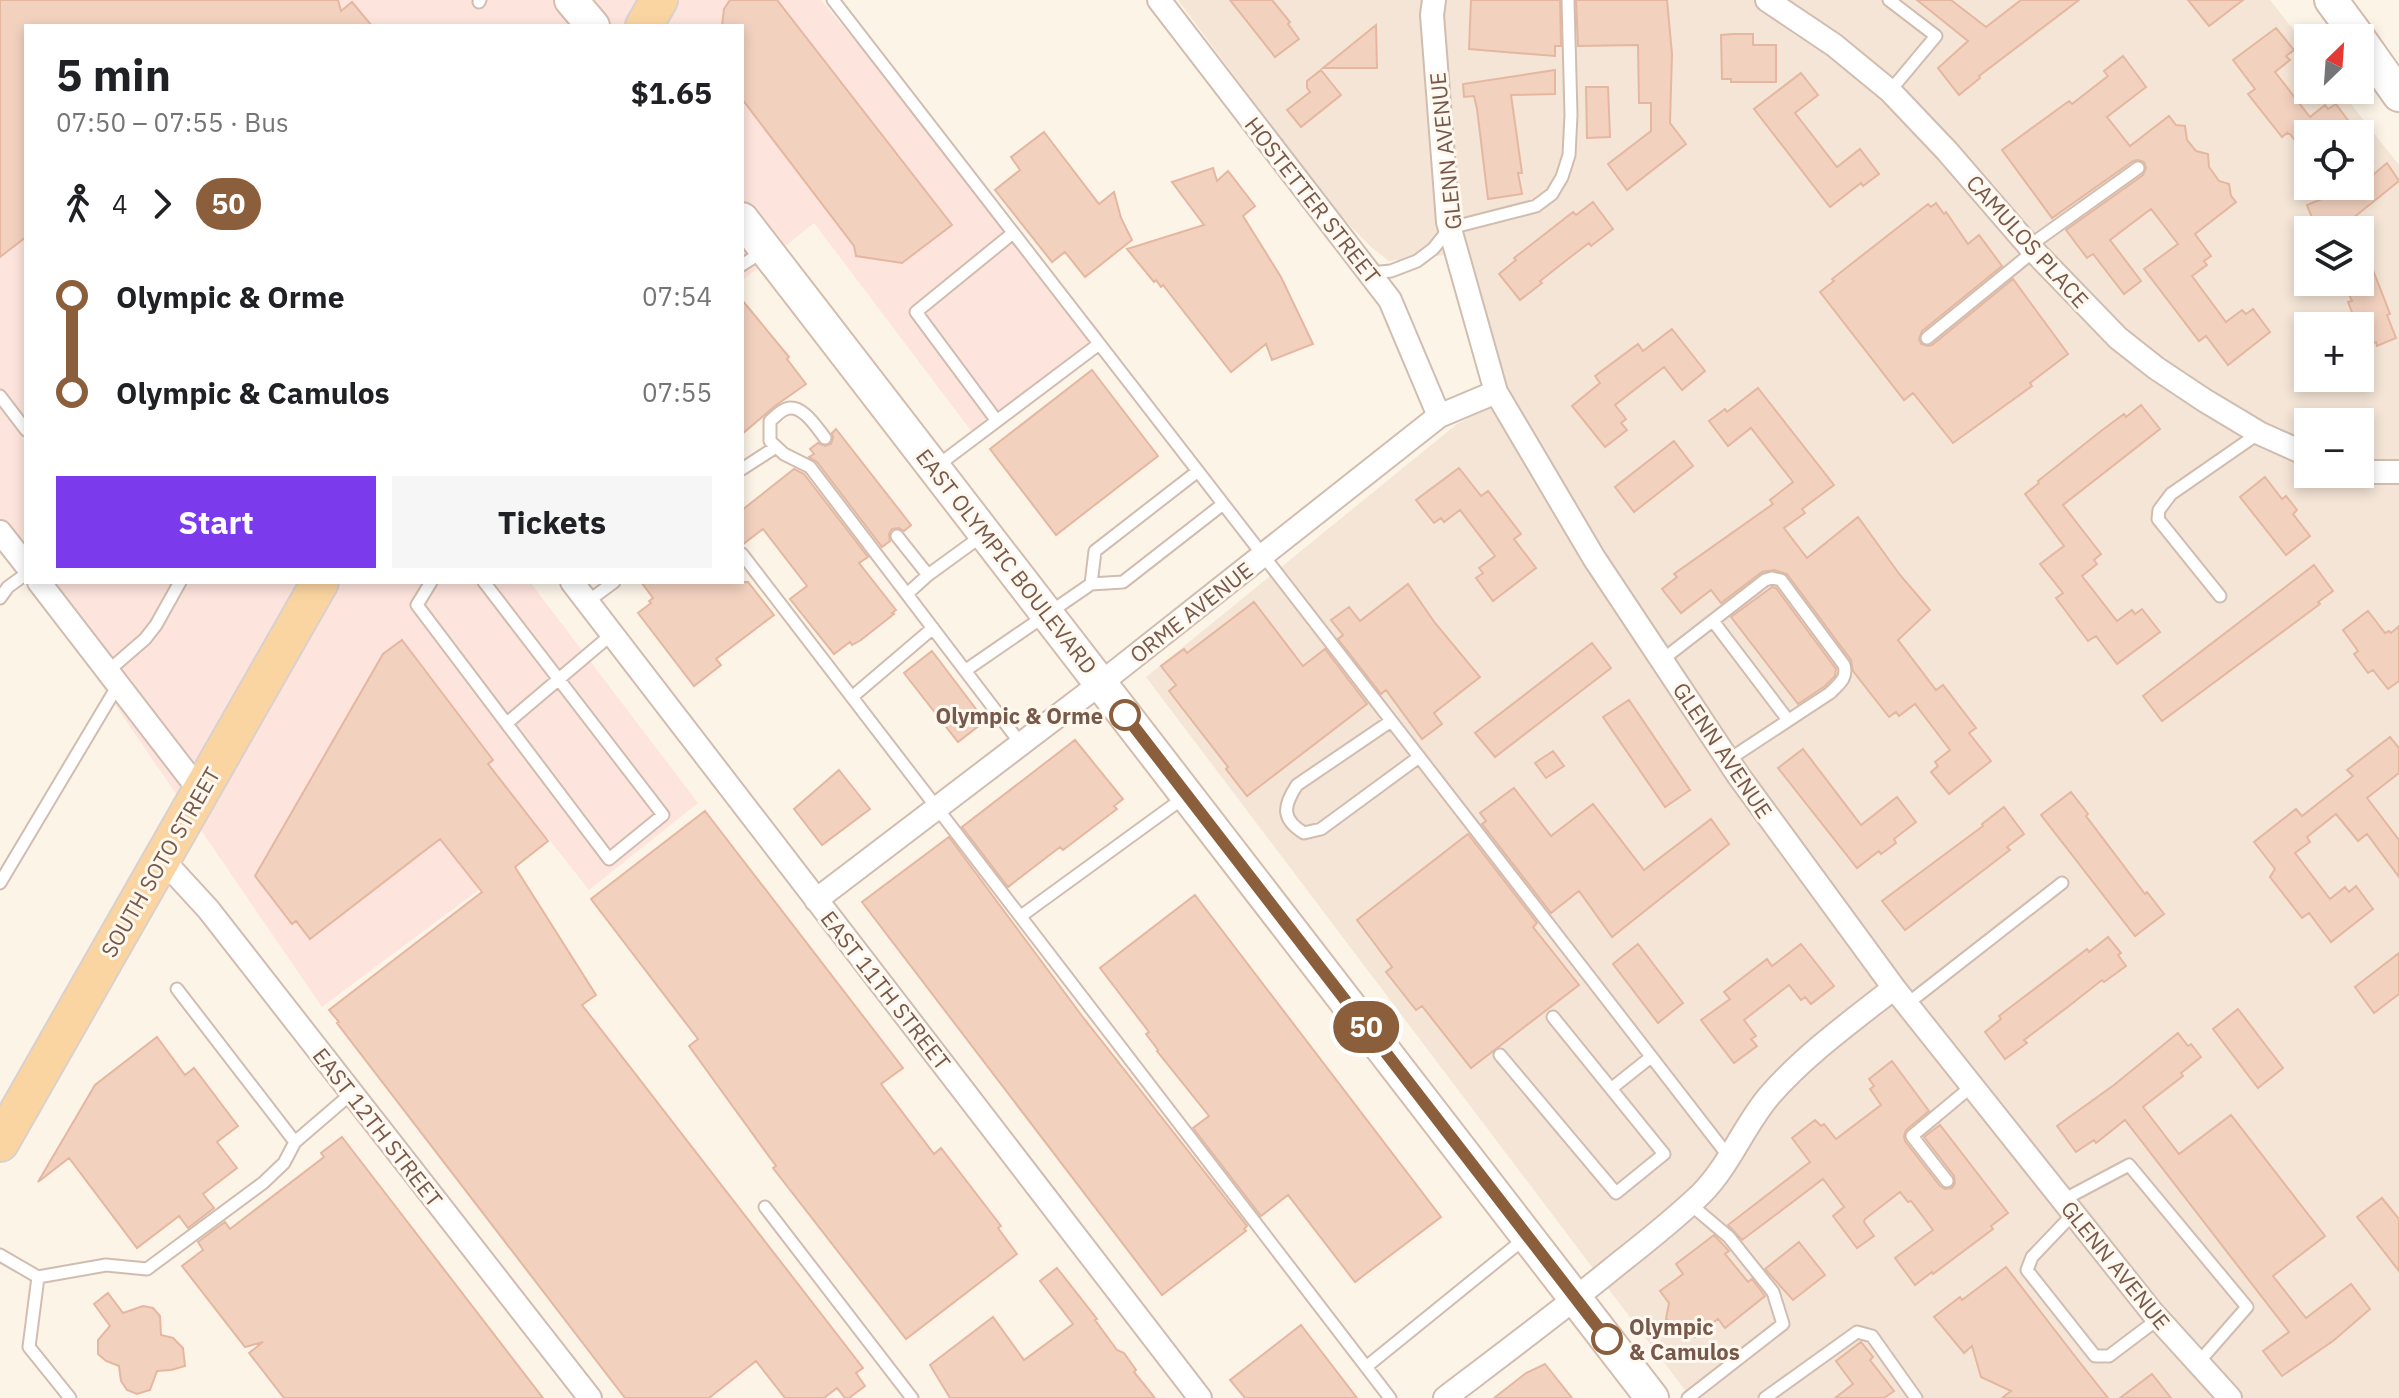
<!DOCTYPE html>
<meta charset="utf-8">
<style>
:root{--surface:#fff;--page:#f6f6f6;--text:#202124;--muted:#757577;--accent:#7c3aed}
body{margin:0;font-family:"IBM Plex Sans",sans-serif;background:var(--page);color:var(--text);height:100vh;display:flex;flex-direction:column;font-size:30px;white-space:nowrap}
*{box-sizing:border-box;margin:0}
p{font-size:26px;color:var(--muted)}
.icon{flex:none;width:44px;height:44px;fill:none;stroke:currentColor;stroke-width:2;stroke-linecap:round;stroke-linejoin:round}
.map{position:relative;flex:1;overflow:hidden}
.sheet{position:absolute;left:24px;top:24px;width:720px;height:560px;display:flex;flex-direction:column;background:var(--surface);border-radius:0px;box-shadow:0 4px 12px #0003}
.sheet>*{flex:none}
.badge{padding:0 16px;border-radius:26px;font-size:28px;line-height:52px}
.needle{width:52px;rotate:25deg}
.fabs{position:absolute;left:2294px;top:24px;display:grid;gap:16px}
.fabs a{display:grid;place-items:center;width:80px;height:80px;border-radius:0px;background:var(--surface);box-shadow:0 4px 12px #0003;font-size:40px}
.map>.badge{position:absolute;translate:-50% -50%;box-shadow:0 0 0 4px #fff}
.legs{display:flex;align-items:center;gap:12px;height:88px;padding:0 32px;font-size:26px}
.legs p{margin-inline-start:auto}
.overview{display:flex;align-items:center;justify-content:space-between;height:136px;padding:0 32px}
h1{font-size:44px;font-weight:800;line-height:60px}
.primary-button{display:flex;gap:16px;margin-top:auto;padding:16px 32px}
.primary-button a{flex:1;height:92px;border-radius:0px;background:var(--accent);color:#fff;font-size:32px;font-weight:800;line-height:92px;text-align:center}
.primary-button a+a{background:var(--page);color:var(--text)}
ul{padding:0 32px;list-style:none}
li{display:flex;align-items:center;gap:28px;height:96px;font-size:30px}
li i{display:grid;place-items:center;width:12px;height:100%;margin:0 10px;background:currentColor}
li i::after{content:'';width:20px;height:20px;margin:-10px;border:6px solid;border-radius:50%;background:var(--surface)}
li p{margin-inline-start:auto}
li:first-child i{background:linear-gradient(#0000 50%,currentColor 0)}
li:last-child i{background:linear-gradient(currentColor 50%,#0000 0)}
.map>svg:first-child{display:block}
</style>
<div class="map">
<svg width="2399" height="1398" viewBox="0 0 2399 1398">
<rect width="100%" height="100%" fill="#fdf4e8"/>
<path fill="#f4e5d6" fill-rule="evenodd" d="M1178,0H2270L2308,48V90H2340L2399,165V1398H1691L1146,677L1457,424L1492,406L1444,255L1389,261L1371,247L1330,205ZM2308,134H2360V186H2308ZM2308,230H2360V282H2308ZM2308,326H2360V378H2308ZM2308,422H2360V474H2308Z"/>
<path fill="#fde4dc" d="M0,0H821L1102,334L972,432L814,223L742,281V26H26V575L0,537Z
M31,582H530L698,803L589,890L548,838L322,1007Z"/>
<path fill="#f2d1bf" stroke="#e5b7a0" stroke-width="2" d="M0,0H338L341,11L352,2L372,26H26V237L0,257Z
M730,0H777L952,225L902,263L856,256L854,246L742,99V26H722L724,9Z
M1230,0H1272L1290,22L1288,24L1299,39L1275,57Z
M1471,0H1560L1561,46H1555V56L1469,49Z
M1576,0H1667L1672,54L1670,123L1686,144L1627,190L1608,164L1651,131V103H1639L1638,45L1578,46Z
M1917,0H1951L1986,27L2021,0H2079L1979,76L1980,78L1959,95L1938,68L1968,41Z
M2188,0H2243L2209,26Z
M1376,25L1377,68H1323Z
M2276,28L2294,50L2286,56L2290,60L2275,72L2310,117L2325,105L2328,109L2336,104L2358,134H2308V157L2290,134H2287L2288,132L2282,137L2248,94L2255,89L2233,60Z
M1733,34H1753V45H1776V82H1731V79H1722L1721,35Z
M2123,56L2146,87L2107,117L2130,146L2169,116L2176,125L2185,126L2187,140L2196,151L2208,154L2209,167L2219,181L2229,184L2231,196L2236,202L2195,234L2211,256L2204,261L2207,265L2192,276L2226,322L2242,310L2246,314L2253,309L2270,332L2228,365L2206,336L2199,341L2144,269L2178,244L2151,209L2110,240L2141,281L2124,294L2093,254L2087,258L2066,230L2143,175L2146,168L2144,162L2138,160L2133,161L2052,218L2002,150L2069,101L2072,104L2108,76L2104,71Z
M1321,70L1341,95L1301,127L1287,110L1310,92L1307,88V81Z
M1555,70V94L1511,95L1522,173H1518L1522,194L1488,199L1477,109L1474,96L1464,97L1463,84Z
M1801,73L1818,95L1795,113L1837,167L1860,149L1879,174L1863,186L1861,183L1830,207L1754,109Z
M1586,87H1608L1610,137L1587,138Z
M1044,132L1099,204L1114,192L1121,218L1132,240L1085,277L1065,252L1052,262L995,190L1020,170L1011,157Z
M2387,163L2399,181L2353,218L2358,230H2317L2307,205L2336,193L2330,186H2360Z
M1213,168L1217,181L1228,171L1255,206L1243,216L1281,277L1313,344L1272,360L1266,344L1231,372L1163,285L1161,287L1156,280L1154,282L1127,249L1204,225L1172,182Z
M1593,202L1613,229L1591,246L1589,243L1573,255L1540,281L1542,283L1520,300L1499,274L1516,260L1514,258L1573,212L1576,215Z
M1936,203L1944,214L1946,212L1968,244L1979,235L2002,266L1922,331L1919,339L1921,344L1928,346L1932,345L2013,279L2068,354L2030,383L2032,386L1953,443L1913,393L1904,400L1820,292L1834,281L1832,279L1928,204L1931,207Z
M2361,239L2390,314L2387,315L2396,338L2377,346L2376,342L2363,347L2360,338V326H2355L2353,321L2355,320L2348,302L2352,301L2344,282H2360Z
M742,300L789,357L787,359L806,384L775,406L742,434Z
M1672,329L1705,371L1682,390L1664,367L1615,405L1626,419L1621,423L1627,430L1605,447L1572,406L1600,383L1595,376L1638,344L1643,351Z
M1092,370L1158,456L1056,535L990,449Z
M1758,388L1834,485L1802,509L1805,513L1784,528L1807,558L1858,517L1900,575L1930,610L1898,640L1936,690L1943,685L1976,728L1969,733L1991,761L1949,794L1931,772L1938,766L1935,762L1950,750L1915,704L1899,716L1896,712L1889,717L1853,671L1851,660L1787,574L1774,570L1762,572L1721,603L1711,590L1681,613L1662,589L1677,577L1674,574L1773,504L1770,500L1793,482L1751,428L1728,446L1709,421L1725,409L1727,412Z
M2141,405L2160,429L2063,505L2101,554L2094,560L2097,564L2082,576L2117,621L2132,610L2135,614L2142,609L2160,632L2117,664L2096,636L2088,641L2056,598L2063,593L2040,564L2064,546L2025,494L2039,483L2038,481L2101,431L2124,414L2126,417Z
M836,429L911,525L904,531L899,528L892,529L889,534L890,541L882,547L817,462L809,457L814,454L810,449L818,443L825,446L831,444L833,438L832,433Z
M1674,441L1693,466L1634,512L1615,487Z
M1459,468L1481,496L1488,491L1521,534L1514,539L1536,568L1493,601L1476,578L1483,573L1479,568L1495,556L1460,510L1444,522L1441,518L1434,523L1416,500Z
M794,469L804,474L868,557L859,563L896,610L892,613L894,614L861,640L852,645L850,642L834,654L790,599L807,586L763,529L742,545V510Z
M2265,477L2282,499L2286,496L2297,510L2293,514L2310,536L2286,555L2240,497Z
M2314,565L2333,591L2318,602L2320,604L2162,721L2143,696Z
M641,582H748L774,615L716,659L721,665L694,686L638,613L651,603L649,601L653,598Z
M1408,584L1435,623L1480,677L1434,713L1442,724L1422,739L1386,690L1381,694L1338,639L1343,635L1331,620L1349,607L1360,621Z
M1772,587L1776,588L1836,669L1835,676L1825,686L1798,704L1731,617Z
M1254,602L1303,666L1325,649L1367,704L1247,796L1226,769L1228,767L1169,691L1176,685L1161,666L1184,649L1187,653Z
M2368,611L2385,633L2389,631L2391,633L2399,626V681L2388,689L2373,670L2368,673L2354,654L2358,651L2343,630Z
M402,640L493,760L488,764L548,841L515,867L596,995L582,1005L863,1368L856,1373L865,1386L849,1398H845L837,1388L824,1398H785L756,1361L709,1398H625L337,1023L339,1022L329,1010L482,892L440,839L310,939L296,921L292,924L255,876L383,654Z
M1592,643L1611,668L1495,757L1475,733Z
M932,651L985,721L958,742L904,673Z
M1629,700L1690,790L1665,807L1603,717Z
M2390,737L2399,748V773L2367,798L2399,840V877L2367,834L2358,841L2336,814L2307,837L2310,842L2295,853L2330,899L2345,887L2349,892L2356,886L2373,909L2331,942L2309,913L2302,918L2270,877L2275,869L2254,842L2296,809L2302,816L2353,776L2347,770Z
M1075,740L1123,799L1114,806L1117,809L1063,850L1060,847L1008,887L962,827Z
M1803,749L1861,825L1897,797L1916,822L1894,839L1896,843L1881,854L1879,851L1857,868L1778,768Z
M1553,751L1564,766L1546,778L1535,763Z
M839,770L870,809L822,845L794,809Z
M1514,788L1551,836L1593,804L1644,870L1711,819L1729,844L1612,937L1579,891L1551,913L1482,824L1486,821L1480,813Z
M2071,792L2088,814L2086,816L2145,894L2147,892L2164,914L2135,936L2041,815Z
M2004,807L2024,834L2007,847L2010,850L1905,930L1882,901L1983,826L1982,824Z
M705,811L903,1068L881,1084L934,1154L941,1148L1001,1226L998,1228L1017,1254L906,1339L773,1168L776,1166L689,1046L698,1039L591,899Z
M1468,834L1537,923L1533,927L1579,985L1471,1068L1422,1006L1416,1010L1386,972L1392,967L1357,920Z
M949,837L1082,1016L1247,1226L1244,1229L1246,1231L1162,1295L862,902Z
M1195,895L1441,1217L1355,1282L1288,1195L1261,1216L1193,1128L1209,1116L1157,1051L1158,1050L1146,1034L1149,1032L1100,968Z
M2108,937L2121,953L2118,955L2126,966L2104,982L2102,980L2069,1006L2024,1040L2027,1043L2005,1059L1985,1032L2001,1019L1999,1016L2087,949L2089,952Z
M1638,944L1683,1003L1658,1023L1613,964Z
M1801,944L1834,986L1811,1004L1805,997L1801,1000L1789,985L1744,1020L1756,1036L1751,1039L1757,1046L1734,1063L1701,1020L1730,999L1724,992L1767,959L1772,966Z
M2399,953V994L2374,1013L2355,987Z
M2238,1009L2283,1068L2258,1088L2213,1029Z
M2178,1033L2188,1046L2191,1044L2201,1057L2181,1073L2183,1076L2143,1107L2179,1154L2231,1115L2325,1236L2273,1276L2306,1318L2351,1284L2370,1309L2333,1341L2282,1376L2263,1351L2289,1332L2125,1120L2096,1143L2094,1140L2076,1152L2057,1126L2114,1085Z
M157,1037L185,1075L194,1068L238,1126L217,1142L237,1168L203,1194L214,1208L188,1228L179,1216L137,1248L69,1158L38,1182L95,1085Z
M1892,1061L1929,1111L1906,1130L1904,1136L1905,1141L1940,1186L1945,1189L1952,1188L1955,1183L1954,1176L1924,1137L1940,1125L2008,1213L1991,1226L1993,1229L1933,1274L1932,1272L1915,1285L1895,1258L1933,1230L1911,1201L1908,1202L1900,1192L1865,1219L1864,1222L1874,1236L1857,1248L1833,1216L1844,1207L1823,1179L1742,1240L1728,1225L1810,1162L1792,1138L1815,1120L1821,1126L1824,1124L1836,1139L1881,1105L1870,1089L1874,1086L1869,1079Z
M342,1137L543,1398H284L249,1353L263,1342L245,1347L182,1266L203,1250L198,1242L225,1222L230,1229L324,1157L321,1153Z
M2382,1198L2399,1219V1271L2357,1217Z
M1714,1235L1729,1251L1725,1254L1748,1282L1752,1279L1765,1296L1725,1328L1718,1319L1695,1337L1685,1324L1676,1325L1666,1319L1669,1303L1660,1291L1683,1274L1676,1264Z
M1799,1242L1825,1275L1793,1300L1765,1269Z
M2006,1267L2081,1364L2108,1398H2002L2011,1391L1981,1377L1972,1346L1964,1353L1934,1317L1960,1297L1962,1300Z
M1057,1268L1097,1319L1095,1320L1117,1350L1124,1353L1136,1370L1134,1372L1155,1398H950L930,1365L993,1317L1024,1360L1073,1324L1040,1281Z
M108,1293L123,1313L143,1306L153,1308L160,1316L161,1335L173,1338L183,1348L185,1366L171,1370L157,1371L150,1390L137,1394L127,1390L121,1381L119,1366L106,1361L98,1354V1340L110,1326L94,1304Z
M1301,1325L1357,1398H1245L1230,1380Z
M1861,1342L1873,1357L1870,1360L1894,1391L1884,1398H1835L1853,1384L1836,1361Z
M1545,1364L1572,1398H1494L1526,1373Z
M2152,1374L2171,1398H2120Z"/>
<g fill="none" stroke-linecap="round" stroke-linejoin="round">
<defs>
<path id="lane" d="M833,0L1729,1157
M1889,0L1936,36L1890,91
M479,2L480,0
M2029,246L2138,168
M742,265L765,250
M1370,273L1391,271L1417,261L1433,249L1450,228L1536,206L1552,194L1562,177L1569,155L1571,115L1568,0
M1927,338L2034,251
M0,396L26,430
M997,421L916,312L1013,233
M825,438C817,428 802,403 786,409C780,411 775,417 770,421V441L784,454L810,467L1021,744
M937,466L1099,344
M742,469L776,447
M897,536L928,575
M742,554L1390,1398
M431,582L417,605L609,859L663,815L484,582
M1091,584L1095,551L1198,471
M907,594L928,575L983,535
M2220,596L2158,519L2159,510L2171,494L2259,433
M0,598L8,587L26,574
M587,602L614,582
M1713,621L1788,720
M1662,660L1765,580L1772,578L1781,580L1844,665C1848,678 1839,684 1830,693L1728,760
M966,670L1091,584L1123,582L1223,504
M108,671L145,639L156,625L180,582
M852,697L933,628
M1391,721L1297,785C1283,806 1281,819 1304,833L1321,829L1419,757
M507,723L612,634
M0,883L118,685
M1021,916L1186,796
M177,989L295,1142L352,1093
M1907,1004L2062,883
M1500,1055L1616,1193L1664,1154L1553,1017
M1612,1088L1651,1057
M1947,1181L1912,1136L1972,1086
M2063,1200L2129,1165L2247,1307L2198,1363
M765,1207L912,1398
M2074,1213L2032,1257L2027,1270L2095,1356H2109L2158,1319
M0,1255L38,1277L106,1265L147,1269L263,1183L284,1163L295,1142
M38,1277L29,1347L70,1398
M1366,1367L1524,1239
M1688,1398L1783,1324L1773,1292L1729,1237L1690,1204
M1765,1398L1857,1332L1872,1336L1916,1398"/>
<path id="street" d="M1159,0L1390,300L1439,416
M1434,0L1432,15L1448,222L1496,392L1594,558L1738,775L1894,988L2152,1312L2230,1398
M1767,0L1834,45L1890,91L1947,151L2029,246L2118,338L2156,368L2204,400L2259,433L2308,455
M2360,470L2369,472H2399
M0,532L26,565
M39,582L200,791
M572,582L1200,1398
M162,859L208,909L590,1398
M816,900L1101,683L1439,416L1496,392
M1445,1398C1503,1354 1562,1310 1618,1264C1646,1242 1675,1219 1701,1194C1730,1165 1744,1125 1770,1095C1806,1054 1852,1021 1894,988"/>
<path id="secondary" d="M571,0L593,26
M2331,0L2359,38
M2360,40L2399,95
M742,219L1652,1398"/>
<path id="primary" d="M644,26L659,0
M0,1143L320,582"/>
</defs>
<use href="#lane" stroke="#d1bdb0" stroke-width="15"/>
<use href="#street" stroke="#d1bdb0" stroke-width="26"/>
<use href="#secondary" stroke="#d4bdad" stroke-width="36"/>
<use href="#primary" stroke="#d9d1cd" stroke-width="40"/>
<use href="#lane" stroke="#fff" stroke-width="11"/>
<use href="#street" stroke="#fff" stroke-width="22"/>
<use href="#secondary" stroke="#fff" stroke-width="32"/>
<use href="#primary" stroke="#fbd5a1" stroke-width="36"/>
</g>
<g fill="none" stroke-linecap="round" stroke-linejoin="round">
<defs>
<path id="line-1" d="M1125,715L1607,1339"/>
</defs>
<use href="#line-1" stroke="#fff" stroke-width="18"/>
<use href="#line-1" stroke="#8b5e3c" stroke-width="12"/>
</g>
<g fill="#fff" stroke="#8b5e3c" stroke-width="4">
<circle cx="1125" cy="715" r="14"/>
<circle cx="1607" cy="1339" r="14"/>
</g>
<g text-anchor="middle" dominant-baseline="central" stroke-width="6" stroke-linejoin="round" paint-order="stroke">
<g font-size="22" fill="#77594b" stroke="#fff8ef">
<text transform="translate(1445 151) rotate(-96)">GLENN AVENUE</text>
<text transform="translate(1313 200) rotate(52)">HOSTETTER STREET</text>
<text transform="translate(2028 241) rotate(48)">CAMULOS PLACE</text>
<text transform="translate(1007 561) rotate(52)">EAST OLYMPIC BOULEVARD</text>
<text transform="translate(1191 612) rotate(-38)">ORME AVENUE</text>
<text transform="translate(1723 750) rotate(56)">GLENN AVENUE</text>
<text transform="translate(160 862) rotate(-60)">SOUTH SOTO STREET</text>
<text transform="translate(886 990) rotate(52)">EAST 11TH STREET</text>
<text transform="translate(378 1127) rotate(52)">EAST 12TH STREET</text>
<text transform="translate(2116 1265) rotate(51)">GLENN AVENUE</text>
</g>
<g font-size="22" font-weight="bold" fill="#77594b" stroke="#fff8ef" text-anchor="end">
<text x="1103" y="715">Olympic &amp; Orme</text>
<text x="1629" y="1326" text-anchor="start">Olympic<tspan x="1629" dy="25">&amp; Camulos</tspan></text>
</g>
</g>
</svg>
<div class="fabs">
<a><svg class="needle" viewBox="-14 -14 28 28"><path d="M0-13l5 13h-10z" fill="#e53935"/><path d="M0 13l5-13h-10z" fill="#757577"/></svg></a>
<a><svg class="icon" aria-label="locate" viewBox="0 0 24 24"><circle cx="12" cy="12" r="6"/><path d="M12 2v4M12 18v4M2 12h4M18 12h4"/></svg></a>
<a><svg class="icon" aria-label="layers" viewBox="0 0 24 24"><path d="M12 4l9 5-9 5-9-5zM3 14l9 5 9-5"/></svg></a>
<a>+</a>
<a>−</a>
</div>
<b class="badge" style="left:1366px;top:1027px;background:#8b5e3c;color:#fff">50</b>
<section class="sheet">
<div class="overview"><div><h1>5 min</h1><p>07:50 – 07:55 · Bus</p></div><b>$1.65</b></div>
<div class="legs"><svg class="icon" aria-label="walk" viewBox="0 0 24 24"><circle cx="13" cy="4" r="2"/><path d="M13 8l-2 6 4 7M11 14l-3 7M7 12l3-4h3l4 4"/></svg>4<svg class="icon" aria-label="forward" viewBox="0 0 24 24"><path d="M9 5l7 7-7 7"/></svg><b class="badge" style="background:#8b5e3c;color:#fff">50</b></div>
<ul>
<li><i style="color:#8b5e3c"></i><b>Olympic &amp; Orme</b><p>07:54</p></li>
<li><i style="color:#8b5e3c"></i><b>Olympic &amp; Camulos</b><p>07:55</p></li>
</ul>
<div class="primary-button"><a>Start</a><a>Tickets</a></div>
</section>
</div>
